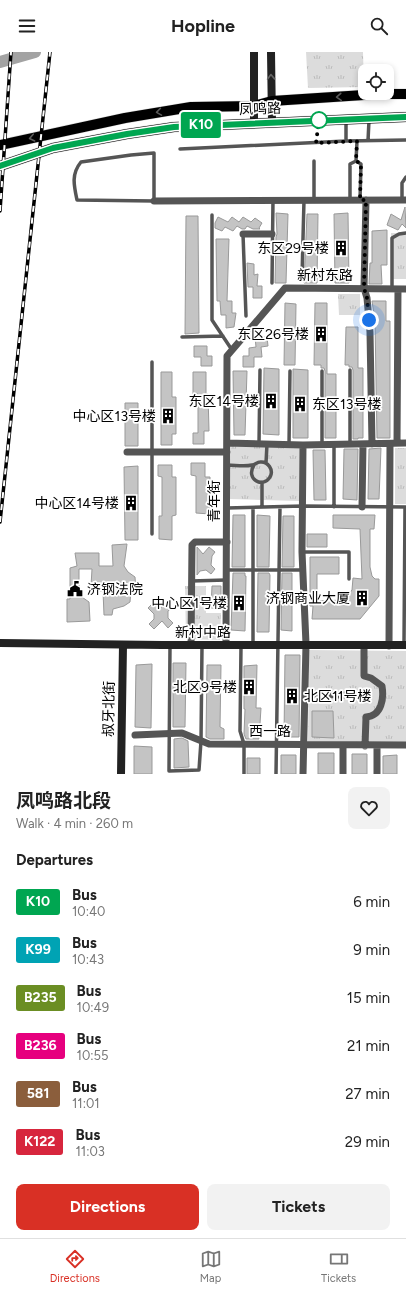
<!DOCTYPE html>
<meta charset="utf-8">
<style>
:root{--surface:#fff;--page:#f2f2f2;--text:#222;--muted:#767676;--line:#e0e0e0;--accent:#d93025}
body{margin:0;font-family:Figtree,"Noto Sans SC",sans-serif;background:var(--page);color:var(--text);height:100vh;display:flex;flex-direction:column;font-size:15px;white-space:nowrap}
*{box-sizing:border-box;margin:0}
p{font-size:13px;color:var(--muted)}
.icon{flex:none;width:22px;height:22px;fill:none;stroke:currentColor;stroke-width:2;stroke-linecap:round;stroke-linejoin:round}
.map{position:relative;height:722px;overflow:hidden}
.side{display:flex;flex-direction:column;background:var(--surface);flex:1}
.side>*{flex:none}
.badge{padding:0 8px;border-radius:3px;font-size:14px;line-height:26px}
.fabs{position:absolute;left:358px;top:12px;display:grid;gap:8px}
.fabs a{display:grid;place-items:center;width:36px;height:36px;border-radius:8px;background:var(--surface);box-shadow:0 2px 6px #0003;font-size:20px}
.you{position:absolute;width:20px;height:20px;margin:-10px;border:3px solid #fff;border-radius:50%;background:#1a73e8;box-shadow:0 0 0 6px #1a73e833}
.map>.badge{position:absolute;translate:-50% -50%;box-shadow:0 0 0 2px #fff}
h2{padding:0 16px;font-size:15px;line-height:36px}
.round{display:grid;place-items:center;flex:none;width:42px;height:42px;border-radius:8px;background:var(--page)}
.summary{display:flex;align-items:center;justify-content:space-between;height:68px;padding:0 16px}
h1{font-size:19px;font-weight:700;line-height:30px}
.cta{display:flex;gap:8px;margin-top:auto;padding:8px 16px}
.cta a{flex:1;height:46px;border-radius:8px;background:var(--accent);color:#fff;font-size:16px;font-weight:700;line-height:46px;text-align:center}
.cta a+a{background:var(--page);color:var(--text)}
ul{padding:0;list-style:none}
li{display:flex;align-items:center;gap:12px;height:48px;padding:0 16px}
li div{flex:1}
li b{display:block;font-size:15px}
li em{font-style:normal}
li .badge{min-width:44px;font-weight:700;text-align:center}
header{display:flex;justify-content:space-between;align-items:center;height:52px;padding:0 16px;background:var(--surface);font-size:18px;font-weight:700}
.dock{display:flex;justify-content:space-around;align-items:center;height:56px;border-top:1px solid var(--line);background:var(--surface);font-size:11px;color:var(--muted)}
.dock a{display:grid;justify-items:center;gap:2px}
.dock .current{color:var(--accent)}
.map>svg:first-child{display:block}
</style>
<header><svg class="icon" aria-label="menu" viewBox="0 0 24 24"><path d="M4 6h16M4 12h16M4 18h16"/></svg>Hopline<svg class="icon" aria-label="search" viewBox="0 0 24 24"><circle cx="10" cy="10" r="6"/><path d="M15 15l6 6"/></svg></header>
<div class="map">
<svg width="406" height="722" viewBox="0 0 406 722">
<defs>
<pattern id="grass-tufts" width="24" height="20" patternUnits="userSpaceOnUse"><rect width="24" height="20" fill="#dcdcdc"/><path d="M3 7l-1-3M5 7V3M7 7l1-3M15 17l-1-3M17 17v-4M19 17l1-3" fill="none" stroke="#bbb"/></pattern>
</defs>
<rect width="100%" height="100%" fill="#fff"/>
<path fill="url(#grass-tufts)" d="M306,0H363L364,35L308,36Z
M391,181H406V227H391Z
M338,242H360V263H339Z
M231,393L300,395L299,449L229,447Z
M395,396H406V452H395Z
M185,534H206V561H221L220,588L186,587Z
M309,598L406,599V691L308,690Z"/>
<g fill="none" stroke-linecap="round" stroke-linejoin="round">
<path stroke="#a3a3a3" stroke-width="12" d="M0,10L35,0"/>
</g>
<path fill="#c4c4c4" stroke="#999" d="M405,155L406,176L402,172L398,178L387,173L391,162L401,168Z
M276,161L288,162L286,231H275L276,185L277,182Z
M348,161L349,231H335L334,162Z
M307,162H318L317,231H304Z
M186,164H198L199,281L185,282Z
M218,165L228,170L232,165L239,170L243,165L251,170L255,166L262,171L259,176L260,177H253L247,174L245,177H242L237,174L233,179L225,175L222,179L215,176V171Z
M387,178V213H381L382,232H369L370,211H372V179Z
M216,187H229L227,249H232V261H236L234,275L226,276V263H221L220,249H217Z
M247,211L254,212V223L258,222L257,234H262V246H253V235H248Z
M372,249H386V269H390V386H377L375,269Z
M285,251L296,252L295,313H284Z
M315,251H327V322H336V386H325V319L324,316H321V313H314Z
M346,275H358V316H363V386H358V387H353V318L352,315H349V313H345Z
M255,285H267L268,294L261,295L262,305H254V315H243V304H249V296L256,295Z
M194,294H207V304H212V314H201V305H194Z
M264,316L279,317V383L263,382Z
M293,317L308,318V386H293Z
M233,319H247L245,383H234Z
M161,320H172V345H176V382H172V393H161Z
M193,320H206V342H208L209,379H204V392H193V381H198V342H193Z
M125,351H138V394H125Z
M381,396L379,447H368L369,397Z
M344,397H358L357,448L343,447Z
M313,398H325L326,448H314Z
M191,411H205V425H210V462L196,461V424L191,423Z
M158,413H172V425H176V463L172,464V488L159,487V464H162V425L158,424Z
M138,414V488H125L124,415Z
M233,463H245V515H232Z
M257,463L270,464L269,515H257Z
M333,463H375L374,477H370V515L372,524L375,527H379V544L360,567H312L313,554H310V505H339V522H317V549L344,548L352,538L353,526L362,527L360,477L333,476Z
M283,464H294V515H282Z
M307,482H327V495H307Z
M127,492L124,514L128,520L135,525L136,539L131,538L130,550L124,554L113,557L112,563H104L103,539H95L91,534L92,517H79V543L89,550L90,569L67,570V547H70V516L77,514L75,501H99V514H113L112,493Z
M197,495L203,502L209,495L215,500L212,504L211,513L215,517L211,522L206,518L200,519L197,523Z
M233,521H245V524H246L245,579L231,578Z
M258,521H269L270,523L269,580H257Z
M282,521H292V579L281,578Z
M212,534H221V556H211Z
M153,551L158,555H162L167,551L172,556L168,559V566L173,571L168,576L162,569L154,577L149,572L154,567V562L148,556Z
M285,603H300L299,685H284Z
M173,611H186L185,675H173Z
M152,612L151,676L135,675L136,613Z
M207,613H221L220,675L224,677V687H210L206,685Z
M257,613L256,656H261L259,687H246L244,682L245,657H244V614Z
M312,659H333L334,686L312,685Z
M182,686L188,689L189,715L174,716V687Z
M134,694L152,695V722H134Z
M318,701H334V722H318Z
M352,702H367V722H352Z
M281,703H296V722H281Z
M397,703V722H383V704Z
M247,706H260V722H247Z"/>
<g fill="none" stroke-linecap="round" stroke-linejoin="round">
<defs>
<path id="primary" d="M0,93L125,66L191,55L254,54L272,49L379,42H406
M0,114L53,96L127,82L174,75L406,65"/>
</defs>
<use href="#primary" stroke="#dbdbdb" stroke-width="11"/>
<path stroke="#555" stroke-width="3.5" d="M346,89L406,88
M357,89L356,109L361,112L360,148
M368,89L369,68
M180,97L346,89V68
M154,101V149L77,148C74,134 71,122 81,110L131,103Z
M314,109V148
M350,148V112L356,109
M402,148V131L406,125
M212,163V268L232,298
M243,182L246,264
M302,225L304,148
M272,231L273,148
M392,237V186L399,182L406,181
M182,285L223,284
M152,310V482
M259,392L260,318
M322,392V319
M334,392V455
M350,392V318
M289,393L290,319
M266,411L267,392
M227,413C235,413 244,415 252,413C255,413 257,410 260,410C268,409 274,418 270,425C263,437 245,427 254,413
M262,430V455
M227,456L303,454L406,455
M302,500H349V527
M226,518H303
M191,529L226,528
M404,592L405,455
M253,593V456
M170,594L169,719L199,718L201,689L202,594
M241,594L240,679L244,692V722
M276,722L280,455"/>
<path stroke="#555" stroke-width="7" d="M366,148L364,236L367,246L370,280L372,392
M154,149L406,148
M243,182H272
M227,391L303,393L406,391
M397,391L398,237
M127,400H227
M362,455L363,392
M191,593L192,493L195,490H227
M226,593L227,304L285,236L406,237
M364,593V624L371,626L382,634C384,646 382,664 366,665L365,694
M389,594L390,392
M305,642L345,643
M135,683L182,681L209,692L406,693
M377,694V722
M303,722L306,592L302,500L303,393
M343,722V693"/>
<path stroke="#222" stroke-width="8" d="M271,0L272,70
M254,71V0
M0,591L162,593H406
M121,722L123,593"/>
<use href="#primary" stroke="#000" stroke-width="10"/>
<defs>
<path id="rail" d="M0,159L11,0
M0,470L50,0"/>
</defs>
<use href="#rail" stroke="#000" stroke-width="3.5"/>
<use href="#rail" stroke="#fff" stroke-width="2" stroke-dasharray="6" stroke-linecap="butt"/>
</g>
<defs><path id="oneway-chevron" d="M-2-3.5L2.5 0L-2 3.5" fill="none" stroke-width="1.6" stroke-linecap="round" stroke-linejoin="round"/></defs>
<use stroke="#646464" href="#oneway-chevron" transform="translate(271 25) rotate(-92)"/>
<g stroke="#595959">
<use href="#oneway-chevron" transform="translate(339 45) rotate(176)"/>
<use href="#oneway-chevron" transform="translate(159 60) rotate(171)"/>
<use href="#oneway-chevron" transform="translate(32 86) rotate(168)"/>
</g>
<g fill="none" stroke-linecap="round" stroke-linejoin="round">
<defs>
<path id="line" d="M0,114L53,96L127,82L174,75L406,65"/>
</defs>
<use href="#line" stroke="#fff" stroke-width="9"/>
<use href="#line" stroke="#00a651" stroke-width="6"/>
<path stroke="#000" stroke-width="4" stroke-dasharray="0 7.2" d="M319,68L316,91L357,89L356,109L361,112L360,148H366L364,236L367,246L369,268"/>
</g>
<defs>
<symbol id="building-bare" viewBox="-9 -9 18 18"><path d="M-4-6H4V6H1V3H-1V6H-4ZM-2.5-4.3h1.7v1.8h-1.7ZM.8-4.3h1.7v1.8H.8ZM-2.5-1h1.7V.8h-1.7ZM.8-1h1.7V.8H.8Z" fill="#000" stroke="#fff" stroke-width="2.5" paint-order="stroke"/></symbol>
<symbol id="civic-bare" viewBox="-9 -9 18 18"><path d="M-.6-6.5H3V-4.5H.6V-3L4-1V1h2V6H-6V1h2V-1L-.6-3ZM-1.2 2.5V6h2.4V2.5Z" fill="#000" stroke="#fff" stroke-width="2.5" paint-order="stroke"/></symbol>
</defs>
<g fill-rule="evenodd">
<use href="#building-bare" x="330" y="185" width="22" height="22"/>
<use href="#building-bare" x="310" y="271" width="22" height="22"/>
<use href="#building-bare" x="260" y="338" width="22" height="22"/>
<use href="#building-bare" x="289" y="341" width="22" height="22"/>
<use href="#building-bare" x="157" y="353" width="22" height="22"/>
<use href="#building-bare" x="120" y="440" width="22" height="22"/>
<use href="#civic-bare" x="64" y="526" width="22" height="22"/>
<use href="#building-bare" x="351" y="535" width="22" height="22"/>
<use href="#building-bare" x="228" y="540" width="22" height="22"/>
<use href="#building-bare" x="238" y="624" width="22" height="22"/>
<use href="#building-bare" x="281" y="633" width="22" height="22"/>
</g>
<circle fill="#fff" stroke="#00a651" stroke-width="2" cx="319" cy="68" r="8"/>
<g text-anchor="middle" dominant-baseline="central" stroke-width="3.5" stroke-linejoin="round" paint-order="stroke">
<g font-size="14" fill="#000" stroke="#fff">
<text transform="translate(260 57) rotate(-2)">凤鸣路</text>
<text x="325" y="223">新村东路</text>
<text transform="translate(214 449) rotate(-90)">青年街</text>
<text x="203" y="580">新村中路</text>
<text transform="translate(109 657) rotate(-89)">叔牙北街</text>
<text x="270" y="679">西一路</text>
</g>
<g font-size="14" fill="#000" stroke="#fff" text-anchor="end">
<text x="329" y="196">东区29号楼</text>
<text x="309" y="282">东区26号楼</text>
<text x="259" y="349">东区14号楼</text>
<text x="312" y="352" text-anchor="start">东区13号楼</text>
<text x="156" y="364">中心区13号楼</text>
<text x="119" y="451">中心区14号楼</text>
<text x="87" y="537" text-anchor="start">济钢法院</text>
<text x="350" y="546">济钢商业大厦</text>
<text x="227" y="551">中心区1号楼</text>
<text x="237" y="635">北区9号楼</text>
<text x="304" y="644" text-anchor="start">北区11号楼</text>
</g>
</g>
</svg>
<div class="fabs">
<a><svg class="icon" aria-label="locate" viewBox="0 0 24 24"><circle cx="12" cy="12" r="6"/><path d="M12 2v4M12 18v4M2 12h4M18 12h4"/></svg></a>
</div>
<div class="you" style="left:369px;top:268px"></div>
<b class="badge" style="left:201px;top:73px;background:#00a651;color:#fff">K10</b>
</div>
<section class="side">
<div class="summary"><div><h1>凤鸣路北段</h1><p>Walk · 4 min · 260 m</p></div><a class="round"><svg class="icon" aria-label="heart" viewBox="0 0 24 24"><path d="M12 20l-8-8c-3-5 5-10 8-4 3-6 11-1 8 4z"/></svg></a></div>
<h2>Departures</h2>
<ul>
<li><span class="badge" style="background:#00a651;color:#fff">K10</span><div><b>Bus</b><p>10:40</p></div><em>6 min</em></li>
<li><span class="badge" style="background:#00a3b4;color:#fff">K99</span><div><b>Bus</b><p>10:43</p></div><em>9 min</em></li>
<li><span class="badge" style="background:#6b8e23;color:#fff">B235</span><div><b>Bus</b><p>10:49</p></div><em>15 min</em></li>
<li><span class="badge" style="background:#e6007e;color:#fff">B236</span><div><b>Bus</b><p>10:55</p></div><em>21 min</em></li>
<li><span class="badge" style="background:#8b5e3c;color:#fff">581</span><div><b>Bus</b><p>11:01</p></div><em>27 min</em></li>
<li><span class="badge" style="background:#d7263d;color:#fff">K122</span><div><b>Bus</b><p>11:03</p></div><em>29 min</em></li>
</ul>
<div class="cta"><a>Directions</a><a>Tickets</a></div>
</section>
<nav class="dock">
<a class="current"><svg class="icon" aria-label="directions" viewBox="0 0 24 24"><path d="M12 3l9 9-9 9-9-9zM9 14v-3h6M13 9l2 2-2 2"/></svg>Directions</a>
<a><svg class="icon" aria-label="map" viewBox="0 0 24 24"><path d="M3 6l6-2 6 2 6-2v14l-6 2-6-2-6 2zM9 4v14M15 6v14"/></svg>Map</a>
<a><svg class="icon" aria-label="tickets" viewBox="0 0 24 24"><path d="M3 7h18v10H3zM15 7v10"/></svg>Tickets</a>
</nav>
